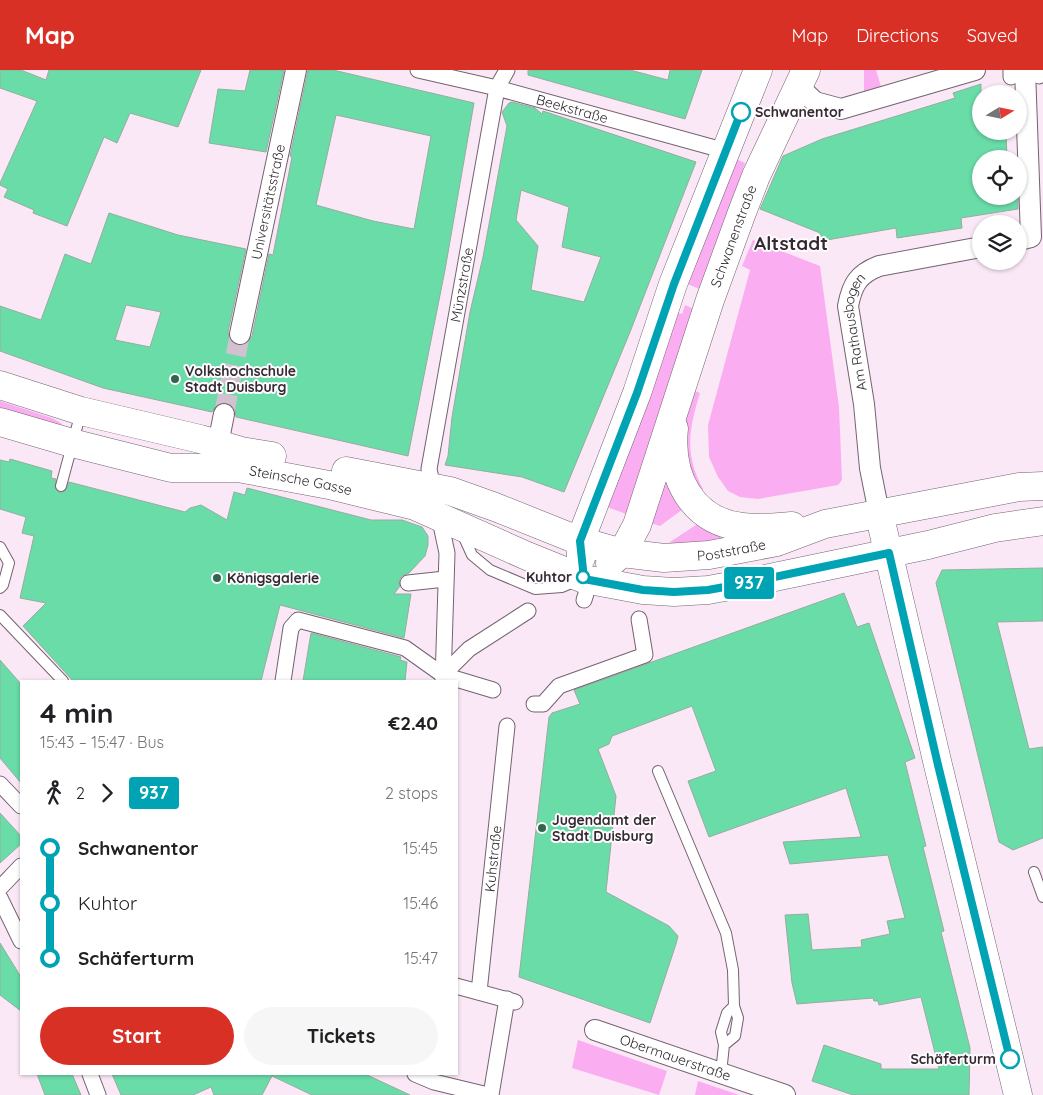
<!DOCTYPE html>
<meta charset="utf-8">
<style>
:root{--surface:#fff;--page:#f6f6f6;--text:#202124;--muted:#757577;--accent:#d93025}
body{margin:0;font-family:Quicksand,sans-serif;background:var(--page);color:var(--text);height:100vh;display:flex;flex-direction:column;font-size:19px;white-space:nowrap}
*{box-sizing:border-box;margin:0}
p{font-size:16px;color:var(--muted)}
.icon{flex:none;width:28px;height:28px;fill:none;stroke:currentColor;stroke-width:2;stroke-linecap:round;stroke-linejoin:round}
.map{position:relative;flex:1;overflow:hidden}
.details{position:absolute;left:20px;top:610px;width:438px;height:395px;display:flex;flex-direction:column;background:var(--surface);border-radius:0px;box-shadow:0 1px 4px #0004}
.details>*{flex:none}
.badge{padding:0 10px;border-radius:4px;font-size:18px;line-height:32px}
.needle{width:32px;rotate:80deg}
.controls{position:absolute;left:972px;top:15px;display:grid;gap:10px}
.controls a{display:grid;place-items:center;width:55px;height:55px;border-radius:50%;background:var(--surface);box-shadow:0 1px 4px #0004;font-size:25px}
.map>.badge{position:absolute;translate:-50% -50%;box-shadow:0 0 0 2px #fff}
.legs{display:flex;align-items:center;gap:8px;height:55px;padding:0 20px;font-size:16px}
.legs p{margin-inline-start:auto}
.head{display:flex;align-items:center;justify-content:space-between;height:85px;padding:0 20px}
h1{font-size:28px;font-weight:800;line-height:38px}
.primary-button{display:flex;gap:10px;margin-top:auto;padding:10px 20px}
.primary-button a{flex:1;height:58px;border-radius:30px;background:var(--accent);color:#fff;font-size:20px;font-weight:800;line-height:58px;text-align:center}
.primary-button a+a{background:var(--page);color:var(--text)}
ul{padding:0 20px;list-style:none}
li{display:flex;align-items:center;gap:18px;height:55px;font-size:19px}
li i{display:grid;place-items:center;width:8px;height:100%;margin:0 6px;background:currentColor}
li i::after{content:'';width:12px;height:12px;margin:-6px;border:4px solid;border-radius:50%;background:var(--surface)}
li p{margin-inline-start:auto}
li:first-child i{background:linear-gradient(#0000 50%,currentColor 0)}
li:last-child i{background:linear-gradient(currentColor 50%,#0000 0)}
header{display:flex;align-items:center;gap:30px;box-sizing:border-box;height:70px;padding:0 25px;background:var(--accent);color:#fff}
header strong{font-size:24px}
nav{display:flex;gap:28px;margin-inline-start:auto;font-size:18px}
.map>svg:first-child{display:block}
</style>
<header>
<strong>Map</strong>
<nav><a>Map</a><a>Directions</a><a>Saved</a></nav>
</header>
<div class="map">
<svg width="1043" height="1025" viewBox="0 0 1043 1025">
<rect width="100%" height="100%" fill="#fae8f7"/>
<path fill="#faaef1" d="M864,0H876L882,20L864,24Z
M734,88L745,93L702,220L685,213Z
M753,170L820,196L839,337L842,410L838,415L758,429L740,427L728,421L718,407L709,387L708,355L750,200L742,196Z
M685,235L696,240L629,445L607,437L676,242L682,244Z
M692,320L700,323C689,359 684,384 703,419V421L697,427L679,369Z
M0,331L52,348L61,353L62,356L0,339Z
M662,394L686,437L660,456L644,451Z
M702,451L739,467L666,478L670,472Z
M578,970L667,1001L659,1025L572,998Z
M698,1011L739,1025H695Z"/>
<path fill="#69dca8" stroke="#97aca1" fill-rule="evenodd" d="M0,0H21L46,10L49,0H201L178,57L130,43L117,73L104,67L67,156L33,143L34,140L4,127L8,119L0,115V113L37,31L0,18Z
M250,0H284L266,82L209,73L218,19L245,21Z
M308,0H333L474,33L445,200L408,386L236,347L235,340L231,335L227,333H220L215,337L212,342L103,318L0,281V236L41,250L65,184L91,194L109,143L178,165L246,179L228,262L229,268L232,272L237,275H243L248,272L252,266L269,184L273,185L292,87L290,86ZM336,45L431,66L414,159L373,151L316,135ZM126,235L161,242L150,277L115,270Z
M528,0H630L668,10L670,0H702L685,49L528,5Z
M981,14V61H1006L1007,89H981V126H1018V139L961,148L962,158L897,168L896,158L821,171L820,163L760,139L783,86L822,69L955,28L953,23Z
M512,32L535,38L542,44L543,41L696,92L630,262L564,422L522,407L445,395L448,386L452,347L470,242L483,187L507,56L502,42L509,33ZM521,120L569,137L562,177L601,187L584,232L531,220L538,176L516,150Z
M10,389L52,401L51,408L56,409L55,418L60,423L66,420L69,412L185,442L190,438L201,435L227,450L234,422L245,425L247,418L371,450H402L422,457L428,466V475L425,486L409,503L402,506L399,510L400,516L394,524H411L404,568L280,535L261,611H73L23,556L46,533L20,528L34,466L22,463L26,447L0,439V390L9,392Z
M1043,498V551L997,552L1029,679L1043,677V768L1013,780L999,772L936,513L942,500Z
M844,523L857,557L869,553L915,688L905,692L926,776L923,777L944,861L941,862L970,978L969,1025H853L812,1011L824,975L881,994V999H939L921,927L879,935L878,931H874L873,928L797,934L792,913L785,845L808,844L812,880L862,877L861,870L890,864L887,851L905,848L888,785L790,794L783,772L861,767L846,718L709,767L688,711L716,701L692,636L612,666L609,674L598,679L616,726L606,822L669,856L678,866L676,874L650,953L519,907L549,647L552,643L580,634L574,620Z
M311,563L401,587L400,590L407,592L405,611H303Z
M0,590L21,614V713L0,688Z
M0,743L21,766V774L0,793Z
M0,873L21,907V941L0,925Z
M37,1004H72L81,1025H45Z
M112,1004H365L410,1025H312L272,1006L262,1025H214L211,1017L193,1025H121Z"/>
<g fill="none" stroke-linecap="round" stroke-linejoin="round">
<path stroke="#d2c2cf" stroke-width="20" stroke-dasharray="20 10" stroke-linecap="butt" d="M224,344L240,264"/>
<defs>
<path id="service" d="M61,416L81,342
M462,463L472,485L490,500L535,519L562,517L576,511
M0,477L9,493L3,515L0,518
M0,545L63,611
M658,701L726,863L733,900L734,936L738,948L735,966L724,975
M1034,802L1043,827
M721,1003L724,975L721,962L727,943L734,936"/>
<g id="pedestrian">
<path id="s1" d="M418,0L497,18L726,81"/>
<path d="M1039,0V6"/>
<path d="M1011,7V0"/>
<path d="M408,513L445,509"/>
<path d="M584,530L590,511"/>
<path d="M443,605L469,579L528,541"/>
<path d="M283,611L291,558L298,550L405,578L443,605L493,620"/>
<path id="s2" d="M443,611L447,483L429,399L497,18L507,0"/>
<path d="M534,634H543L559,616L645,585L639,549"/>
<path d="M0,714L21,736"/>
<path d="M0,818L21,796"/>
<path d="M0,828L21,871"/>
<path d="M456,916L515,932"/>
<path id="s3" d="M479,922L507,656"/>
<path d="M90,1004L98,1025"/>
<path d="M415,1004L434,1012L488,1025"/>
<path d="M491,1025L507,929"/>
</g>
<g id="minor">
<path d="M798,16L815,32L841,39L975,0"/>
<path d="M1019,170L1031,167L1025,0"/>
<path id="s4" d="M240,264L296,0"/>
<path d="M218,386V374L224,344"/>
<path id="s5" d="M879,443L870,398L864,334L848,236C852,215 858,204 879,196L981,177"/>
<path id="s6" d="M595,960L785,1025"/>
</g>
<g id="secondary">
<path d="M0,315L81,341L200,369L241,381L272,386"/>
<path id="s7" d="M0,352L72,373L171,398H238L329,415L415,436L527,486L584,509L643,520L674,522L708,520L741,514L928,475L995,458L1043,451"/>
<path d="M674,358C669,406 691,451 742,457C758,459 776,457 792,456"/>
<path id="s8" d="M346,401L450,421L495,437L580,471L622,483L664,488L709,485L777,472L825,454L1019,417L1043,416"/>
<path d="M879,443L938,695L1018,1025"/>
<path d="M581,488L580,471L637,323L673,214L758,0"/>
<path id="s9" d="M610,493L622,483L637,455L710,230L741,145L756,106L806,0"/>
</g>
</defs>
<use href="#service" stroke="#736370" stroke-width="12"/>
<use href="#pedestrian" stroke="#736370" stroke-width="17"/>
<use href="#minor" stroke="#736370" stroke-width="22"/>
<use href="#secondary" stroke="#736370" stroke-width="29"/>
<use href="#service" stroke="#fff" stroke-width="10"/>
<use href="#pedestrian" stroke="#fff" stroke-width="15"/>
<use href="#minor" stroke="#fff" stroke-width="20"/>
<use href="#secondary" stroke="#fff" stroke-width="28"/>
</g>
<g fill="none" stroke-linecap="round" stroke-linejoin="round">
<defs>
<path id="line-1" d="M741,42L674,214L637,323L580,471L584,509L643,520L674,522L708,520L741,514L889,483L938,695L1010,989"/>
</defs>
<use href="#line-1" stroke="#fff" stroke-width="11"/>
<use href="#line-1" stroke="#00a3b4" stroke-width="8"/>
</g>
<g fill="#fff" stroke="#00a3b4" stroke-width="2.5">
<circle cx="741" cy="42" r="9"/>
<circle cx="583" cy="507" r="6"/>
<circle cx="1010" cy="989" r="9"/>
</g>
<g fill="#2f664d" stroke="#fefafd" stroke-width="2">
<circle cx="175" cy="309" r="5"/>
<circle cx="217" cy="508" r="5"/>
<circle cx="542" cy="758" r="5"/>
</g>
<g text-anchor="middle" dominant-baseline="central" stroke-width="4" stroke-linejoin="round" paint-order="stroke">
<g font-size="14" fill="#322b31" stroke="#fefafd">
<text stroke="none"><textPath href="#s1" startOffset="159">Beekstraße</textPath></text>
<text stroke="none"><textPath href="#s4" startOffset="135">Universitätsstraße</textPath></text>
<text stroke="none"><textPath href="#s9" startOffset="352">Schwanenstraße</textPath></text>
<text stroke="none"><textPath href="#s2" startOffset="401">Münzstraße</textPath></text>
<text stroke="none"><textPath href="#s5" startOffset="184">Am Rathausbogen</textPath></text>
<text stroke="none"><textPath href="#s7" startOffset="308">Steinsche Gasse</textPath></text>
<text stroke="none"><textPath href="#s8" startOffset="399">Poststraße</textPath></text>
<text stroke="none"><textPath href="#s3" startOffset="134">Kuhstraße</textPath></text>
<text stroke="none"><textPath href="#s6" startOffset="85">Obermauerstraße</textPath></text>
</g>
<g font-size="14" font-weight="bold" fill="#322b31" stroke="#fefafd" text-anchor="end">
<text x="755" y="42" text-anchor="start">Schwanentor</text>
<text x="572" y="507">Kuhtor</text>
<text x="996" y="989">Schäferturm</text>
</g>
<g font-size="14" font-weight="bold" fill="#322b31" stroke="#fefafd" text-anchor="start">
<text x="185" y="301">Volkshochschule<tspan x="185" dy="16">Stadt Duisburg</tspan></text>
<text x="227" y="508">Königsgalerie</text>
<text x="552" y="750">Jugendamt der<tspan x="552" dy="16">Stadt Duisburg</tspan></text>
</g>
<g font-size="19" font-weight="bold" fill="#322b31" stroke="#fefafd">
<text x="791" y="173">Altstadt</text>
</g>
</g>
</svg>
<div class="controls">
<a><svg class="needle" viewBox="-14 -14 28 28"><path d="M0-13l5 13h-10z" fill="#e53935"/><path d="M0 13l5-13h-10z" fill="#757577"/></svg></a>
<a><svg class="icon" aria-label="locate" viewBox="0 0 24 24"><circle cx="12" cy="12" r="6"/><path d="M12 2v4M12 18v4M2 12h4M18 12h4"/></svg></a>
<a><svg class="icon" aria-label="layers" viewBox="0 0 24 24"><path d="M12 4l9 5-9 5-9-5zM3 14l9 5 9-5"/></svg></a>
</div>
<b class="badge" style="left:749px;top:513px;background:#00a3b4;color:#fff">937</b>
<section class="details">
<div class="head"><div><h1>4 min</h1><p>15:43 – 15:47 · Bus</p></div><b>€2.40</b></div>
<div class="legs"><svg class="icon" aria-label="walk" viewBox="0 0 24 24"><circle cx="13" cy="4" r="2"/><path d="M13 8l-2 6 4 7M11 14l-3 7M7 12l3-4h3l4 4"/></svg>2<svg class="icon" aria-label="forward" viewBox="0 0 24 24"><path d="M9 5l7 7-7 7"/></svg><b class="badge" style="background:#00a3b4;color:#fff">937</b><p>2 stops</p></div>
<ul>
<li><i style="color:#00a3b4"></i><b>Schwanentor</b><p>15:45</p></li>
<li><i style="color:#00a3b4"></i><span>Kuhtor</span><p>15:46</p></li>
<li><i style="color:#00a3b4"></i><b>Schäferturm</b><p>15:47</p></li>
</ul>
<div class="primary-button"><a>Start</a><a>Tickets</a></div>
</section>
</div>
